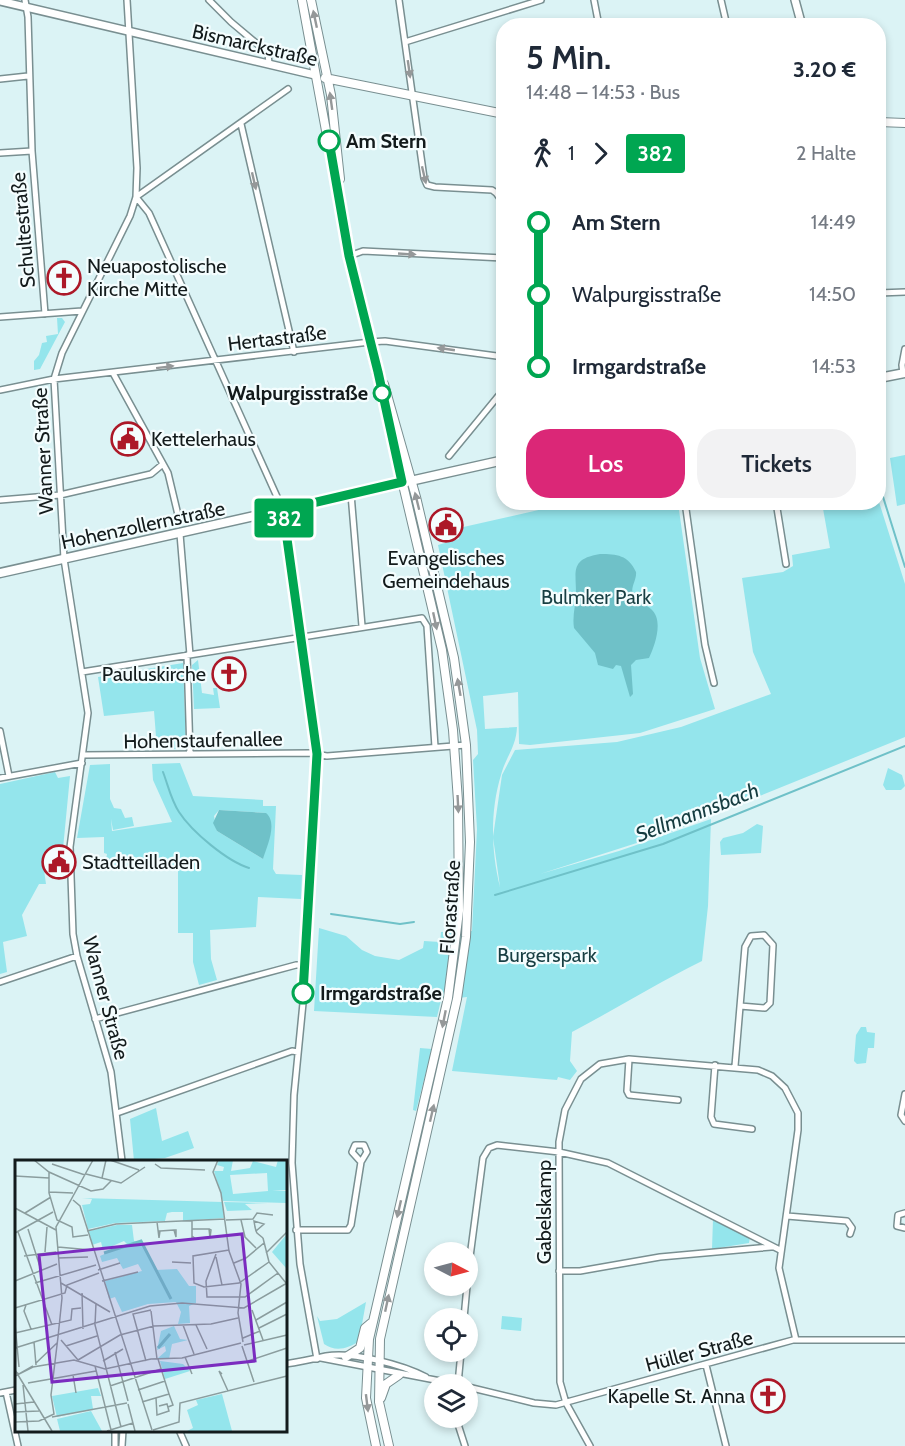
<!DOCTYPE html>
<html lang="de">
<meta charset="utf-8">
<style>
:root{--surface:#fff;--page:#f2f2f3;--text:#1f2937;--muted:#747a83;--accent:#db2777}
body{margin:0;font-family:Cabin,sans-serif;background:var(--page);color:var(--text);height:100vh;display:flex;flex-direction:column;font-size:22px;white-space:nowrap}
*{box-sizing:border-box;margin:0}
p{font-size:20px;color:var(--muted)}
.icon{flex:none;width:33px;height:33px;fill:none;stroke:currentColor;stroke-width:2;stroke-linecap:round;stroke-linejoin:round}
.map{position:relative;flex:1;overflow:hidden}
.panel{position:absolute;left:496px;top:18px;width:390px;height:492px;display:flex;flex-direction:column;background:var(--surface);border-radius:24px;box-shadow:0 3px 9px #0003}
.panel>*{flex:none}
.badge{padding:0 12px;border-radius:4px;font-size:21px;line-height:39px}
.needle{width:39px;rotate:96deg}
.buttons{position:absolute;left:424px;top:1242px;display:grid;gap:12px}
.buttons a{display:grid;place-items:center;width:54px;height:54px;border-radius:50%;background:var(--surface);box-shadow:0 3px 9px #0003;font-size:30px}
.map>.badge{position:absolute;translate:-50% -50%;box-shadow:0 0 0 3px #fff}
.legs{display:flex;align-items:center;gap:9px;height:66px;padding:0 30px;font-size:20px}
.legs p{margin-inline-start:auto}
.overview{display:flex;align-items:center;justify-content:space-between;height:102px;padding:0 30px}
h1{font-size:33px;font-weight:600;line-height:45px}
.action{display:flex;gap:12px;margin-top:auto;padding:12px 30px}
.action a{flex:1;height:69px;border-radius:24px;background:var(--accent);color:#fff;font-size:24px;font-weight:600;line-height:69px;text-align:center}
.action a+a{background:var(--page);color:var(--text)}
ul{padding:0 30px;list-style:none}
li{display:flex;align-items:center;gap:21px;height:72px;font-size:22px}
li i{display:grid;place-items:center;width:9px;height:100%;margin:0 8px;background:currentColor}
li i::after{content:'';width:15px;height:15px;margin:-8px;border:4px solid;border-radius:50%;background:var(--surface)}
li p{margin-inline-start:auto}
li:first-child i{background:linear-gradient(#0000 50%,currentColor 0)}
li:last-child i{background:linear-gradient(currentColor 50%,#0000 0)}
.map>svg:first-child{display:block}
</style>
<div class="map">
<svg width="905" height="1446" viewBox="0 0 905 1446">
<rect width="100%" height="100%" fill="#dbf3f5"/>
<path fill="#94e5ec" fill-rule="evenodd" d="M57,318H62L65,322L40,369L34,370V361L39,355L42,343L47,342L46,336L58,334Z
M905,455V504L897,506L890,458Z
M879,502L905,584V737L671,832L540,874L619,851L711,819L708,906L702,961C657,983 616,1009 572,1032L570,1061L577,1071L570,1080L558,1077L557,1080L452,1071L467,997L441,1000L437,1017L314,1011L319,928L346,936L362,950L375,956L399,960L423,948L424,941L440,942L441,932L472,931L477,829L473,760L478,754L477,730L438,545L459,539V528L556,506V503H678L700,658L715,709L640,733L530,745L519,744L518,692L483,696L485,729L517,727C516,748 506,756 501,775C490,811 491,851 500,887L493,837L502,775L515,750L617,742L681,727L771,694L753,652L742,578L783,572L793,566L792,555L830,548L822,503Z
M198,660L202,693L214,695L213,688H217L220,708L194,709L192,665Z
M183,663L186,747L184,749H157L154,711L104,716L98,677Z
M180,763L193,796L263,800V806H276L273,869L276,874L302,875L301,899L258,897L256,927L210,930L211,959L217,980L199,985L193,962V933H178V867L119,869V865L105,866L107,854L104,853V837L77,838L90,765L110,764V799L114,808L121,809L125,818L132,817L134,826L113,830L111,819L112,831L172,822L153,780L152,764ZM219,810L266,813L263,859L217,831L214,816Z
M888,768L902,775L905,786L901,790H886L883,785Z
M55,772L58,778L70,776L62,859L43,863L46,884H39L22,915L27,936L3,942L7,972L0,974V784Z
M757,824L763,826L761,853L721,855L720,842L723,838L743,833Z
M861,1027H866L867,1032L875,1033L874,1048H868L866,1063L857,1064L854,1061L856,1035Z
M420,1048L432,1049L416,1111L413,1110Z
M156,1108L162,1141L188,1131L194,1148L165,1158L134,1161L130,1119Z
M713,1219L750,1237L749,1243L712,1249Z
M366,1302L359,1341C348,1349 335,1352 324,1344L317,1316L320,1321L337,1319Z
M502,1316L522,1318L521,1331L501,1329Z"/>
<path fill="#6fc1c8" d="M600,554C617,554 628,555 636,572C637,580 630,587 633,595C637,605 644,603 651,609C664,620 655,645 649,658L636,660L631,665L633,694L630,697L621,666L616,665L613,669L598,665L595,653L574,628C572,615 576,605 576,593C576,571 570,559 600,554Z
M219,810L266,813C278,823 267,846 263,859L217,831L213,823Z"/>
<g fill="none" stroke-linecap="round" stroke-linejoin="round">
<path stroke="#6fc1c8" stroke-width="2" d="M879,484L905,567
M163,772C168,785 171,800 179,812C192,832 227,861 249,868
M495,895L663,844L905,746
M331,914L400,924L414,922"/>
<defs>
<path id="minor" d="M25,0L28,17L32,151L45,314
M209,0L231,22L268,53L269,64
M399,0L424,178L427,185L435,187L492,190C511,200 502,239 502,258
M594,0L599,26
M721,0L727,26
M405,42L541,0
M0,79L28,76
M241,124L294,352
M0,153L32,151
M136,197L149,213L283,510L299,615L317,754L304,993L294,1095L292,1163L300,1264L317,1359
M136,197L288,89
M349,256L363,251L503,258
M879,293L905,292
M0,317L82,311
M113,373L168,473L179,519
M903,374L902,365L905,349
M0,390L54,379L370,342L385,341L504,357
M449,456L504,389
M351,494L362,626
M0,500L60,495L151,474L163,464
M685,502L705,645L714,683
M776,502L786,564
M180,534L190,655
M187,655L190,754
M82,672L422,618L427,626L435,747
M0,731L9,776
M83,755L309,753L327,756L466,745
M0,778L82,763
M0,982L77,956
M95,1019L296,965H305
M629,1059L627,1091L629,1095L678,1100
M715,1065L711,1117L714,1124L752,1129
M735,1066L745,947L751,936L764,935L773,945L770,1003L765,1008L740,1006
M905,1094L901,1115L905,1121
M117,1113L292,1051L298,1052
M122,1161L111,1072L77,956L73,934L70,847L88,713L64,559L54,379L62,353L130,216L136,197L137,168L127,0
M905,1213L898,1215L897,1226L905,1228
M787,1216L847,1221L852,1228L850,1234
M296,1230H348L351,1225L361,1162L367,1152L364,1145H355L352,1152L361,1162
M559,1271H580L660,1257L771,1247
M468,1272L483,1158L489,1148L497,1145L559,1152L608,1163L780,1250
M464,1318L467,1286
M321,1358L456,1384
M285,1364C299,1362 313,1359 326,1356C352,1351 403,1365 426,1377
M706,1365L726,1446
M458,1384L461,1352
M468,1387L534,1403L556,1405L793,1340H905
M6,1392L18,1446
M0,1393L16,1390
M456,1418L465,1446
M179,1430L186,1446
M115,1446V1430
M122,1446L123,1430
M590,1446L566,1403L560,1382L559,1142L565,1110L581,1079L600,1064L629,1059L758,1070L772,1076L785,1088L798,1113V1130L779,1268L796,1340"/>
<path id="tertiary" d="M795,0L802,26
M0,1L315,75"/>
<path id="secondary" d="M302,0L349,256L442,650L453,730L458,801L459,911L448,998L369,1339L366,1398L376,1446
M311,0L331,95L340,179
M325,78L504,114
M879,122L905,123
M384,384L416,497L454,658L466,745L470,842L466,937L457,999L380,1339L379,1402L389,1446
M346,1357L360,1348L365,1328L371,1323
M381,1398L386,1384L399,1375"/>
<path id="primary" d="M879,378L905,373
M0,573L504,460"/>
</defs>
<use href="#minor" stroke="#798f91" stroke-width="8"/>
<use href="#tertiary" stroke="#798f91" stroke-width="10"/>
<use href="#secondary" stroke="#798f91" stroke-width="10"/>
<use href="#primary" stroke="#798f91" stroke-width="11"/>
<use href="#minor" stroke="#fff" stroke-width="5"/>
<use href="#tertiary" stroke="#fff" stroke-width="7"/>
<use href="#secondary" stroke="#fff" stroke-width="8"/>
<use href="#primary" stroke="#fff" stroke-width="8"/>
</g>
<defs><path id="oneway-solid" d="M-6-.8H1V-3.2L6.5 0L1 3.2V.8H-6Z" transform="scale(1.5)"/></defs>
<g fill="#959899">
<use href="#oneway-solid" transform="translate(315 19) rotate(-102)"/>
<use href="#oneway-solid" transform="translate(409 69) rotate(82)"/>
<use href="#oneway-solid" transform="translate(331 101) rotate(-98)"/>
<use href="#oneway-solid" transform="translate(424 175) rotate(77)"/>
<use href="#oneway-solid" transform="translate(254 181) rotate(77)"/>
<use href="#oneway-solid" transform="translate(407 254) rotate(3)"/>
<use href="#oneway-solid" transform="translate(446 349) rotate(-172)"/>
<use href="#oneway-solid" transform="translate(165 367) rotate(-7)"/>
<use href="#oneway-solid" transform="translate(417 501) rotate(-104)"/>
<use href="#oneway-solid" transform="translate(435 621) rotate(78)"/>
<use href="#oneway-solid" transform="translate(459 687) rotate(-100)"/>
<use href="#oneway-solid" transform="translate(458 804) rotate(87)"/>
<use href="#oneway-solid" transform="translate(444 1019) rotate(101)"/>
<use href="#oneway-solid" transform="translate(432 1113) rotate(-77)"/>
<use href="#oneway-solid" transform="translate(399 1209) rotate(103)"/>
<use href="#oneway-solid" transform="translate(387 1303) rotate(-78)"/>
<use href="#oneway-solid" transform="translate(367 1403) rotate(83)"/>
</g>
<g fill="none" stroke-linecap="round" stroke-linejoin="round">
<defs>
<path id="line-1" d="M303,993L317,754L283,510L402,482L378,372L349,256L329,141"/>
</defs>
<use href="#line-1" stroke="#fff" stroke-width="14"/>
<use href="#line-1" stroke="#00a651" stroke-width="9"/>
</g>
<defs>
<symbol id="church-ring" viewBox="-11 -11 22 22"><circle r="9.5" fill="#f4fdfe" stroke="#ac1828" stroke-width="1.5"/><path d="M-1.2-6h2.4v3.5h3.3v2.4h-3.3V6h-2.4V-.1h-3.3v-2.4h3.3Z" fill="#ac1828"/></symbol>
<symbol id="civic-ring" viewBox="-11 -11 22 22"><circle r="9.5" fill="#f4fdfe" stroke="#ac1828" stroke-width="1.5"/><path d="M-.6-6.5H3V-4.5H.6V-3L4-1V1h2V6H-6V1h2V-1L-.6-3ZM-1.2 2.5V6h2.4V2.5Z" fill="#ac1828"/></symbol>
</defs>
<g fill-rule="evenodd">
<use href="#church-ring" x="45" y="259" width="38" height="38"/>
<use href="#civic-ring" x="109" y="420" width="38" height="38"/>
<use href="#civic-ring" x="427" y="506" width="38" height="38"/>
<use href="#church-ring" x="210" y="655" width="38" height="38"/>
<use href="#civic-ring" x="40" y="843" width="38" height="38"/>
<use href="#church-ring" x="749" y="1377" width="38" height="38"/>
</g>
<g fill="#fff" stroke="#00a651" stroke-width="3">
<circle cx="329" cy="141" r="10"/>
<circle cx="382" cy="393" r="8"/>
<circle cx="303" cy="993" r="10"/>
</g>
<g text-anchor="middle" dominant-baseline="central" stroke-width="4.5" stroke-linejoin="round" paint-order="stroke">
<g font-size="20" fill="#131b1c" stroke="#f4fdfe">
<text transform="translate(255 45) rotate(13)">Bismarckstraße</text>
<text transform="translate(23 230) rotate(-95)">Schultestraße</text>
<text transform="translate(277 338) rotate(-7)">Hertastraße</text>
<text transform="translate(43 451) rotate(-93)">Wanner Straße</text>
<text transform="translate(143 525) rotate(-12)">Hohenzollernstraße</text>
<text transform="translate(203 740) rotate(-1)">Hohenstaufenallee</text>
<text transform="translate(450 907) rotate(-86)">Florastraße</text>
<text transform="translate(106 998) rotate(75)">Wanner Straße</text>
<text transform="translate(544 1212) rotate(-90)">Gabelskamp</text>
<text transform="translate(699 1351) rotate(-15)">Hüller Straße</text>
</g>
<g font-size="20" font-weight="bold" fill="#131b1c" stroke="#f4fdfe" text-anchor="start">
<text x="346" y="141">Am Stern</text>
<text x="368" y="393" text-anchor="end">Walpurgisstraße</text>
<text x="320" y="993">Irmgardstraße</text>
</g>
<g font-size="20" fill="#131b1c" stroke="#f4fdfe" text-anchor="start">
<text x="87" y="266">Neuapostolische<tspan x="87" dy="23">Kirche Mitte</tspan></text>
<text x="151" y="439">Kettelerhaus</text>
<text x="446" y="558" text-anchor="middle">Evangelisches<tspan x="446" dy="23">Gemeindehaus</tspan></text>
<text x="206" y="674" text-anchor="end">Pauluskirche</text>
<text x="82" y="862">Stadtteilladen</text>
<text x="745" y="1396" text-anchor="end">Kapelle St. Anna</text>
</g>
<g font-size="20" fill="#183f43" stroke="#f4fdfe">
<text x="596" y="597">Bulmker Park</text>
<text x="547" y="955">Burgerspark</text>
</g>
<g font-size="21" font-style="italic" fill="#153c40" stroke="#f4fdfe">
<text transform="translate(697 812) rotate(-21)">Sellmannsbach</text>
</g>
</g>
<g transform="translate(15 1160)">
<rect width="272" height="272" fill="#dbf3f5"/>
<path d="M204,0H218L216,11L235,8L238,1L261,7L263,0H271V30H257L271,31V43L208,41L199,11H208L209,7L202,5ZM252,13L253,31L218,34L215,15ZM67,38L207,42L209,58L168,61V52H157L152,53L150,61L100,63L73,69L67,45L75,44L77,39ZM209,42L253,43L230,44L237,50L212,51ZM102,65H117L119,81L127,83L141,110L162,109L174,126H181V143L174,146L175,163L163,164L166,152L161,142L133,144L107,152L100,137L94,139L90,121L127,111L123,104L108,109L102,98L87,102L85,96L112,84L109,81L88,90L86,82L77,85L74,71ZM271,75V108L257,92ZM159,166L165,179L173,180L157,184L154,199L143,198L151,191L150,186L142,190L146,171ZM145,201L168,204L175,211L150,219ZM83,228L86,236H76L78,249L42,257L37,236ZM207,234L217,271H172L178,268L172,250L183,245L181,240ZM76,251L87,271H45L42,259Z" fill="#94e5ec" fill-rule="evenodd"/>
<path fill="none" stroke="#6fc1c8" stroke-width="3" d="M89,93L126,81L156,139M143,188L155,174"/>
<path fill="none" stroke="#8b9d9e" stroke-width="1.5" d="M19,0L34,12L76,31L88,29L96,21M95,0L124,10M203,0L198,12L206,33L214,91L226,124L223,153L228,182M37,4L70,15M140,4L146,8L190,10M34,12V33L42,60L57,67L58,77L73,75M71,14L106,23L130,7M0,16L34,18M87,18L91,0M34,32L58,33M58,40L65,46L137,270M0,48L41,70M10,53L36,37M211,60L238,59L242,53L258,55M226,60L230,77L241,88M177,61V79H181L177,76M142,62L144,78L145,71M13,69L26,110M177,69H194L195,78L196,70L194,69M72,71L101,64L210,59M143,71H145L159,70H161V77L159,70M241,71L249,64L239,61L240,67L241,71L242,73L248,78M3,72L37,165M0,73L38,52M248,78L254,102L271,123M43,87L76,90M214,90L178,96L179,123L189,127L224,123L254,102M30,92L32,67M251,93L272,72M201,94L191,121L192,137H230L263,113M9,96L41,92M201,97L207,125M43,98L73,97M157,102L176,103M219,103L231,98L249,83M83,110L105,103M0,121L42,104M87,121L123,112M20,123L81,105M46,123L95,152M67,133L68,169M47,138L41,67L78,0M81,143L80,165L106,267M11,145L9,151L16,169M0,148L50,133L52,125L84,113M237,150L248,180M136,151L142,199M241,160L272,142M0,164L4,207M168,165L179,194M181,165L192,189M244,168L272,154M0,173L56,160L57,149L66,148M43,177L47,138M228,178L245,171M46,180L63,200M19,182L21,205M229,185L272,175M51,186L82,176M227,186L239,222M0,188L135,146L167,143L229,148L272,123M100,192L113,241M170,197L177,214M143,199L154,234M63,200L105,175L139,166L196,164L223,158M88,201L108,189M131,201L118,154L136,150M233,201L272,188M21,203L42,183M80,206L96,270M0,210L37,271M0,211L4,214L18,206M207,214L204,211L213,231M58,215L61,233M0,216L18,207L59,200L90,209L136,199L167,198L226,183M13,223L81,211M8,225L13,271M95,226L146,209M123,230L150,221M141,238L142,255L154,251L152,244L144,246M127,242L154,234L158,245L153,247M0,244L19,242M113,244L120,271M0,252L24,251M37,257L112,243M24,261L39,254L36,235L43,177M0,262L24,261M138,270L164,262L165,243L272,216M92,271L118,263"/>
<path fill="#7b2cbf" fill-opacity="0.15" stroke="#7b2cbf" stroke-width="3" d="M227,74L240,201L37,222L24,95Z"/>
<rect width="272" height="272" fill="none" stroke="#131b1c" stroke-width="3"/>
</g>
</svg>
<div class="buttons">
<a><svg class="needle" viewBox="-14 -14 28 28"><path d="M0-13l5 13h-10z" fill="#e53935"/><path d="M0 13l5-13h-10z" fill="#747a83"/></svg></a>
<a><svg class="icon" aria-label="locate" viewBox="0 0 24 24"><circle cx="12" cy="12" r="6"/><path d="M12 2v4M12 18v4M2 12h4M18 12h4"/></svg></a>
<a><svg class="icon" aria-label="layers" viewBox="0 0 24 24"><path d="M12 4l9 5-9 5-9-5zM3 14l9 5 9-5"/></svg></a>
</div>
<b class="badge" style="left:284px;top:518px;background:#00a651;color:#fff">382</b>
<section class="panel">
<div class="overview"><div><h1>5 Min.</h1><p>14:48 – 14:53 · Bus</p></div><b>3.20 €</b></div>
<div class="legs"><svg class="icon" aria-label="walk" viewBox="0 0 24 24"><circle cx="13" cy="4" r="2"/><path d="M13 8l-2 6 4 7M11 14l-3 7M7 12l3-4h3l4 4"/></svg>1<svg class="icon" aria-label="forward" viewBox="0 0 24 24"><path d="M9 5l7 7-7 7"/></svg><b class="badge" style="background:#00a651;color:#fff">382</b><p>2 Halte</p></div>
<ul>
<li><i style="color:#00a651"></i><b>Am Stern</b><p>14:49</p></li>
<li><i style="color:#00a651"></i><span>Walpurgisstraße</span><p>14:50</p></li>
<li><i style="color:#00a651"></i><b>Irmgardstraße</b><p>14:53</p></li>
</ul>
<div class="action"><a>Los</a><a>Tickets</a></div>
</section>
</div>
